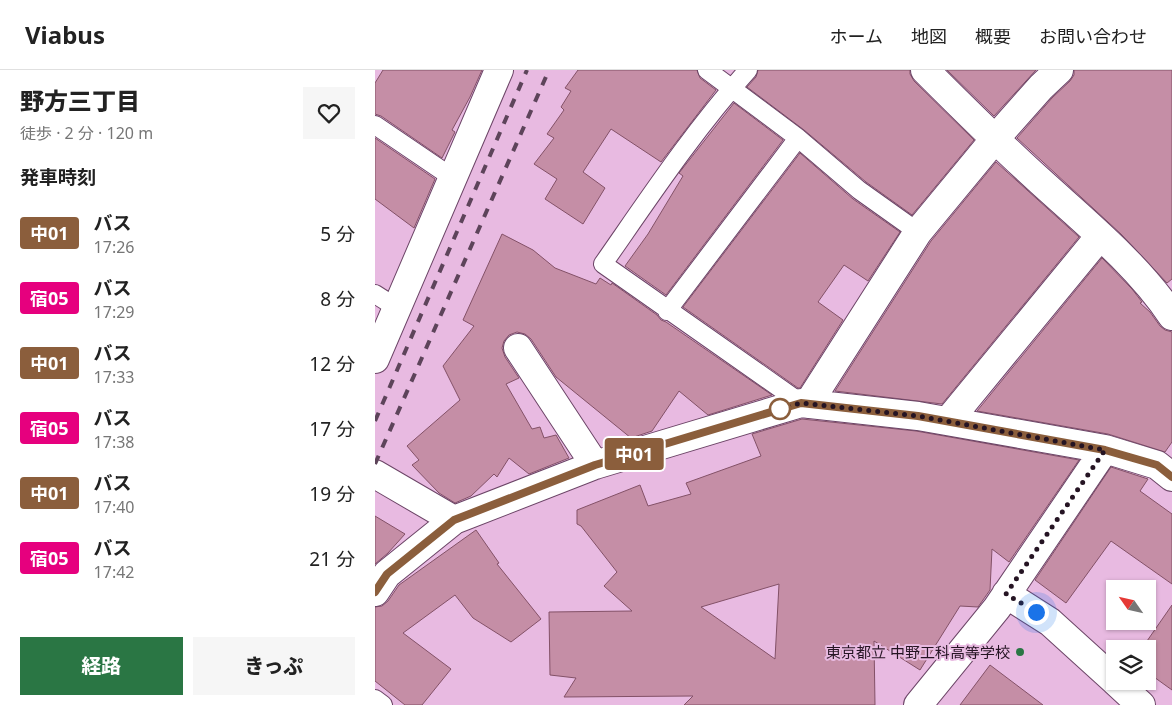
<!DOCTYPE html>
<html lang="ja">
<meta charset="utf-8">
<style>
:root{--surface:#fff;--page:#f6f6f6;--text:#222;--muted:#767676;--line:#e0e0e0;--accent:#2a7644}
body{margin:0;font-family:"Noto Sans","Noto Sans JP",sans-serif;background:var(--page);color:var(--text);height:100vh;display:flex;flex-direction:column;font-size:19px;white-space:nowrap}
*{box-sizing:border-box;margin:0}
p{font-size:16px;color:var(--muted)}
.icon{flex:none;width:28px;height:28px;fill:none;stroke:currentColor;stroke-width:2;stroke-linecap:round;stroke-linejoin:round}
.map{position:relative;flex:1;overflow:hidden}
.panel{display:flex;flex-direction:column;background:var(--surface);width:375px}
.panel>*{flex:none}
.badge{padding:0 10px;border-radius:4px;font-size:18px;line-height:32px}
.needle{width:32px;rotate:304deg}
.tools{position:absolute;left:731px;top:510px;display:grid;gap:10px}
.tools a{display:grid;place-items:center;width:50px;height:50px;border-radius:0px;background:var(--surface);box-shadow:0 1px 4px #0004;font-size:25px}
.you{position:absolute;width:25px;height:25px;margin:-12px;border:4px solid #fff;border-radius:50%;background:#1a73e8;box-shadow:0 0 0 8px #1a73e833}
.map>.badge{position:absolute;translate:-50% -50%;box-shadow:0 0 0 2px #fff}
h2{padding:0 20px;font-size:19px;line-height:45px}
.round{display:grid;place-items:center;flex:none;width:52px;height:52px;border-radius:0px;background:var(--page)}
.head{display:flex;align-items:center;justify-content:space-between;height:85px;padding:0 20px}
h1{font-size:24px;font-weight:800;line-height:38px}
.cta{display:flex;gap:10px;margin-top:auto;padding:10px 20px}
.cta a{flex:1;height:58px;border-radius:0px;background:var(--accent);color:#fff;font-size:20px;font-weight:800;line-height:58px;text-align:center}
.cta a+a{background:var(--page);color:var(--text)}
ul{padding:0;list-style:none}
li{display:flex;align-items:center;gap:15px;height:65px;padding:0 20px}
li div{flex:1}
li b{display:block;font-size:19px}
li em{font-style:normal}
li .badge{min-width:55px;font-weight:700;text-align:center}
header{display:flex;align-items:center;gap:30px;box-sizing:border-box;height:70px;padding:0 25px;background:var(--surface);border-bottom:1px solid var(--line)}
header strong{font-size:24px}
nav{display:flex;gap:28px;margin-inline-start:auto;font-size:18px}
main{display:flex;flex:1;min-height:0}
.map>svg:first-child{display:block}
</style>
<header>
<strong>Viabus</strong>
<nav><a>ホーム</a><a>地図</a><a>概要</a><a>お問い合わせ</a></nav>
</header>
<main>
<section class="panel">
<div class="head"><div><h1>野方三丁目</h1><p>徒歩 · 2 分 · 120 m</p></div><a class="round"><svg class="icon" aria-label="heart" viewBox="0 0 24 24"><path d="M12 20l-8-8c-3-5 5-10 8-4 3-6 11-1 8 4z"/></svg></a></div>
<h2>発車時刻</h2>
<ul>
<li><span class="badge" style="background:#8b5e3c;color:#fff">中01</span><div><b>バス</b><p>17:26</p></div><em>5 分</em></li>
<li><span class="badge" style="background:#e6007e;color:#fff">宿05</span><div><b>バス</b><p>17:29</p></div><em>8 分</em></li>
<li><span class="badge" style="background:#8b5e3c;color:#fff">中01</span><div><b>バス</b><p>17:33</p></div><em>12 分</em></li>
<li><span class="badge" style="background:#e6007e;color:#fff">宿05</span><div><b>バス</b><p>17:38</p></div><em>17 分</em></li>
<li><span class="badge" style="background:#8b5e3c;color:#fff">中01</span><div><b>バス</b><p>17:40</p></div><em>19 分</em></li>
<li><span class="badge" style="background:#e6007e;color:#fff">宿05</span><div><b>バス</b><p>17:42</p></div><em>21 分</em></li>
</ul>
<div class="cta"><a>経路</a><a>きっぷ</a></div>
</section>
<div class="map">
<svg width="797" height="635" viewBox="0 0 797 635">
<rect width="100%" height="100%" fill="#e8bae1"/>
<path fill="#c58ea6" stroke="#835167" fill-rule="evenodd" d="M8,0H107L95,27L77,60L80,62L67,88L6,46L0,44V13Z
M203,0H322L325,8L341,20L286,92L236,59L208,102L230,118L208,154L170,129L182,109L159,94L179,68L172,64L189,40L186,37L196,21L190,18Z
M383,0H535V4L539,11L599,70L537,145L491,112L429,60L372,17L381,7Z
M572,0H661L619,46Z
M699,0H797V209L792,213L746,164L642,68L677,28L695,11L699,5Z
M359,33L408,70L291,225L250,196L273,164L308,106L304,103Z
M0,68L60,109L39,158L0,129Z
M425,83L478,129L525,162L493,211L469,195L443,232L468,250L425,318H423L308,237Z
M621,92L704,167L567,334L460,321L556,171Z
M127,164L158,180L180,198L221,214L225,208L236,215L237,213L282,245L286,250L291,252L397,325L333,345L304,321L277,361L256,368L181,307L156,269L150,264L142,262L134,265L129,271L127,278L130,287L144,308L131,314L157,359L165,357L169,368L181,365L194,388L154,404L134,388L122,407L119,404L96,426L80,433L64,423L37,395L44,390L32,376L85,330L68,296L99,256L88,250Z
M727,188L757,219L767,232L765,233L775,242L785,256L790,260L797,262V372L790,382L733,364L602,341Z
M427,349L541,361L704,390L634,492L617,479L615,520L603,537L585,536L545,600L499,571L500,635H309L318,626L189,627L201,608L175,605L174,542L257,541L229,516L242,502L206,456L202,454V440L265,415L273,436L316,424L311,413L386,386L377,364ZM404,514L400,589L326,537Z
M736,397L773,409L765,421L797,444V514L736,471L691,533L660,510Z
M0,446L30,464L13,483L0,494Z
M101,460L124,493L122,494L166,549L136,572L98,548L80,525L28,563L76,599L47,635H30L0,611V537L7,536L13,531L24,515Z
M797,535V620L772,602V571Z
M615,595L668,635H585Z"/>
<g fill="none" stroke-linecap="round" stroke-linejoin="round">
<defs>
<path id="lane" d="M332,0L423,68L484,120L543,162
M373,0C319,60 274,128 228,194L426,333
M0,55L78,108
M0,224L22,238
M292,241L423,68
M0,629L8,635"/>
<path id="street" d="M550,0C588,38 625,75 665,111C710,152 763,195 797,246
M143,278L220,395
M0,289L124,0
M433,334L543,162L619,70L666,17L684,0
M573,351L725,166
M0,404L79,450
M0,522L12,504L79,450L220,395L426,333L543,346L730,379L782,395L797,407
M631,524L675,552L740,611
M740,611L766,635
M543,635L622,538L730,379"/>
</defs>
<use href="#lane" stroke="#6c4567" stroke-width="20"/>
<use href="#street" stroke="#6c4567" stroke-width="30"/>
<use href="#lane" stroke="#fff" stroke-width="18"/>
<use href="#street" stroke="#fff" stroke-width="28"/>
<path stroke="#5d445a" stroke-width="4" stroke-dasharray="9 9" stroke-linecap="butt" d="M0,351L152,0
M0,394L174,0"/>
</g>
<g fill="none" stroke-linecap="round" stroke-linejoin="round">
<defs>
<path id="line" d="M0,522L12,504L79,450L220,395L426,333L543,346L730,380L782,395L797,407"/>
</defs>
<use href="#line" stroke="#fff" stroke-width="11"/>
<use href="#line" stroke="#8b5e3c" stroke-width="8"/>
<path stroke="#251423" stroke-width="5" stroke-dasharray="0 9" d="M405,339L426,333L543,346L730,380L631,524L661,542"/>
</g>
<circle fill="#fff" stroke="#8b5e3c" stroke-width="2.5" cx="405" cy="339" r="10"/>
<circle fill="#2a7644" stroke="#e8bae1" stroke-width="2" cx="645" cy="582" r="5"/>
<g text-anchor="middle" dominant-baseline="central" stroke-width="4" stroke-linejoin="round" paint-order="stroke">
<g font-size="15" fill="#251423" stroke="#e8bae1" text-anchor="end">
<text x="635" y="582">東京都立 中野工科高等学校</text>
</g>
</g>
</svg>
<div class="tools">
<a><svg class="needle" viewBox="-14 -14 28 28"><path d="M0-13l5 13h-10z" fill="#e53935"/><path d="M0 13l5-13h-10z" fill="#767676"/></svg></a>
<a><svg class="icon" aria-label="layers" viewBox="0 0 24 24"><path d="M12 4l9 5-9 5-9-5zM3 14l9 5 9-5"/></svg></a>
</div>
<div class="you" style="left:661px;top:542px"></div>
<b class="badge" style="left:259px;top:384px;background:#8b5e3c;color:#fff">中01</b>
</div>
</main>
